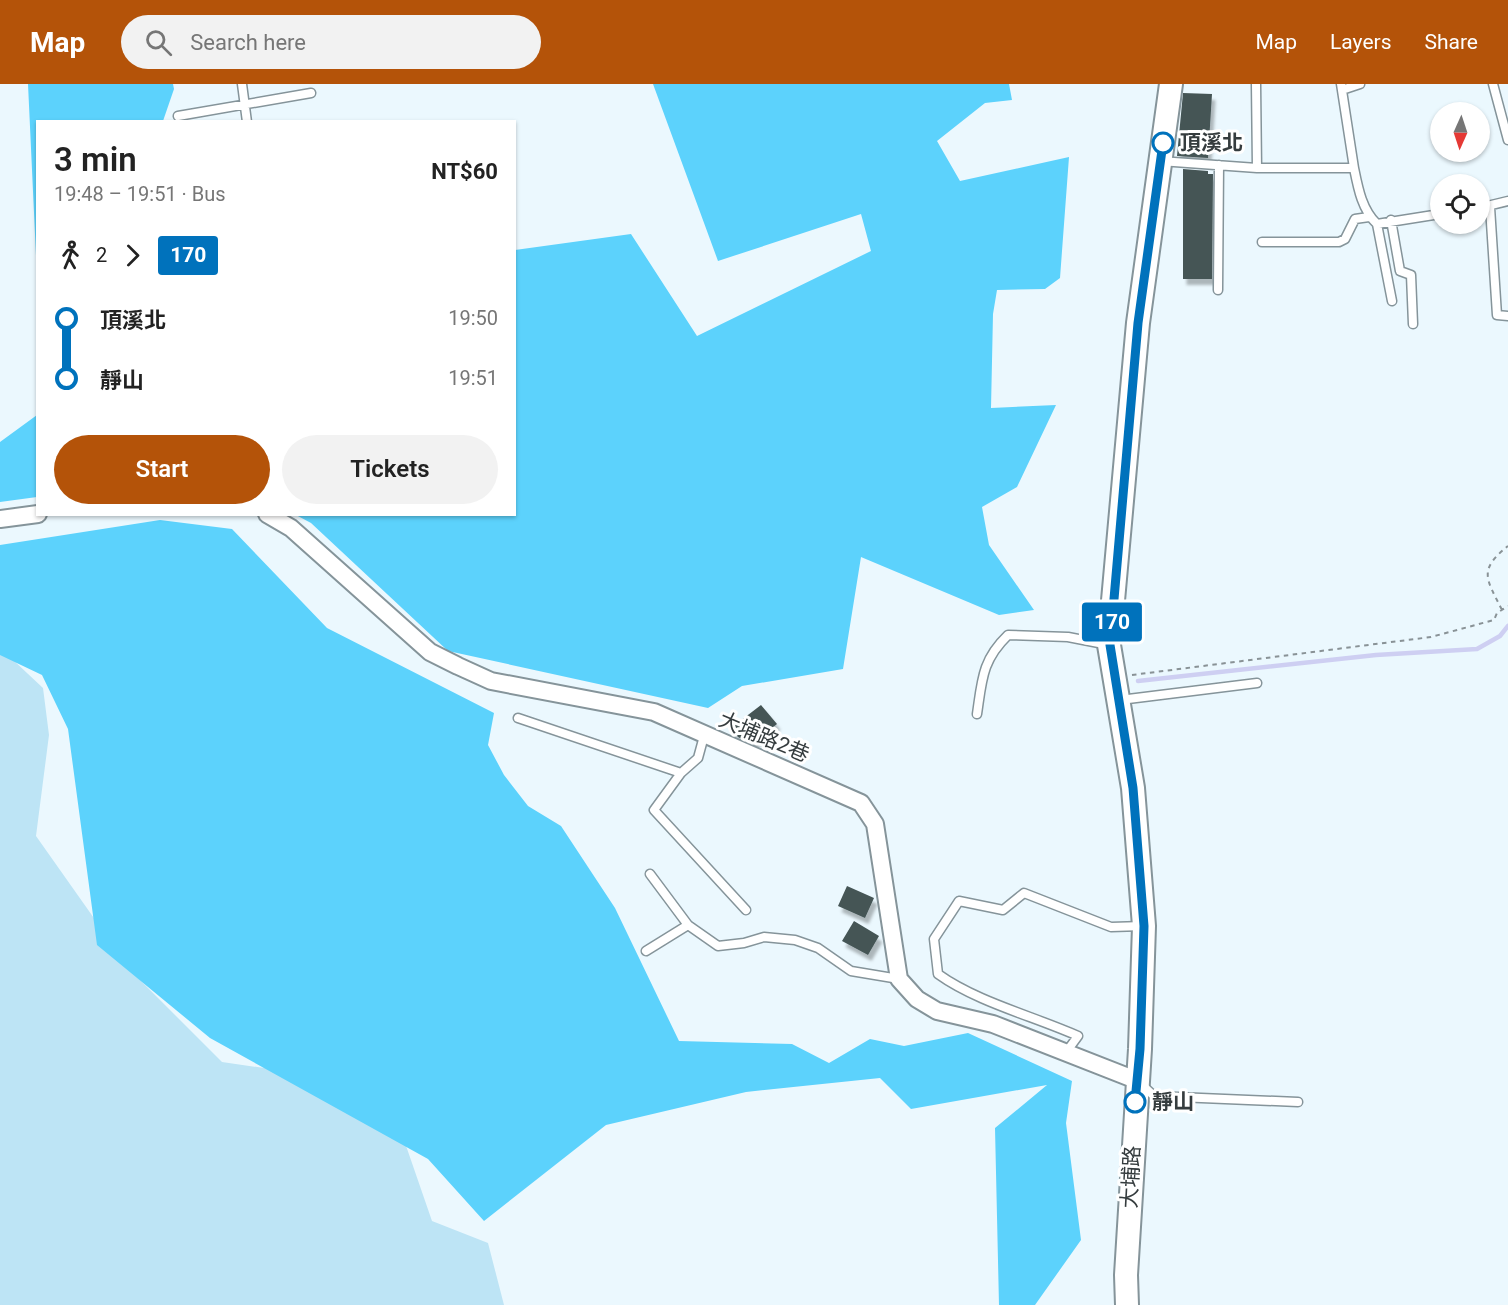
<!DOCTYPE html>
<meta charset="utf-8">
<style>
:root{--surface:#fff;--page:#f2f2f2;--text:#222;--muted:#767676;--accent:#b45309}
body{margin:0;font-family:Roboto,"Noto Sans TC",sans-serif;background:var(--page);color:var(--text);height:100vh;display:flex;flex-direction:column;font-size:22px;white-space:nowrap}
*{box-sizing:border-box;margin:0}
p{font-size:20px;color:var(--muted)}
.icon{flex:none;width:33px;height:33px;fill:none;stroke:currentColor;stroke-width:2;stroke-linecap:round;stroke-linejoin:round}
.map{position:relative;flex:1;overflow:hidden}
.sheet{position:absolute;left:36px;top:36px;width:480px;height:396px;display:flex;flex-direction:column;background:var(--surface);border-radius:0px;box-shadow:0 2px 4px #0004}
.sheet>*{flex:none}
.badge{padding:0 12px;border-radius:4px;font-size:21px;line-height:39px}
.needle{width:39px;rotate:183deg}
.fabs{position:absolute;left:1430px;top:18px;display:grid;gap:12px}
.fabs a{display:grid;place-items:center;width:60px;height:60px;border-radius:50%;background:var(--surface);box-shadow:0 2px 4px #0004;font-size:30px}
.map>.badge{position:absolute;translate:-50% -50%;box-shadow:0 0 0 3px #fff}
.legs{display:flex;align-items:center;gap:9px;height:66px;padding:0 18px;font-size:20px}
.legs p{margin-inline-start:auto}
.head{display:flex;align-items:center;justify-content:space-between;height:102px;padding:0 18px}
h1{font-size:33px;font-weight:600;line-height:45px}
.cta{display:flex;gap:12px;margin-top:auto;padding:12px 18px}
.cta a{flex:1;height:69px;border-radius:36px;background:var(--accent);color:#fff;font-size:24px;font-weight:600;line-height:69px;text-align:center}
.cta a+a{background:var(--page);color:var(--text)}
ul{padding:0 18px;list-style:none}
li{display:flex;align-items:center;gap:21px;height:60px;font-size:22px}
li i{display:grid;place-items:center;width:9px;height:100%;margin:0 8px;background:currentColor}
li i::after{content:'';width:15px;height:15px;margin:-8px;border:4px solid;border-radius:50%;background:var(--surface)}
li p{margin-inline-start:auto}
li:first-child i{background:linear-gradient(#0000 50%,currentColor 0)}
li:last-child i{background:linear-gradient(currentColor 50%,#0000 0)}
header{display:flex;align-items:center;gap:36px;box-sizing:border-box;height:84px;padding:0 30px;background:var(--accent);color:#fff}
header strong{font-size:28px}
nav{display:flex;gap:33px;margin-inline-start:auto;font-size:21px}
.search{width:420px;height:54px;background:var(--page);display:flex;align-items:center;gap:15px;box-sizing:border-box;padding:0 21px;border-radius:33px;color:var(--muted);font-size:22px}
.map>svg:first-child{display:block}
</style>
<header>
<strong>Map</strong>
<div class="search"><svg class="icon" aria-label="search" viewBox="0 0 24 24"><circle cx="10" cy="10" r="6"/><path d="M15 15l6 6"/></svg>Search here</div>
<nav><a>Map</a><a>Layers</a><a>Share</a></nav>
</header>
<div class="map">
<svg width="1508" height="1221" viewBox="0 0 1508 1221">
<defs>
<filter id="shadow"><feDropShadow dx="3.5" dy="6" stdDeviation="1.5" flood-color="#0004"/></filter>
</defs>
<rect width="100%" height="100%" fill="#ebf8fe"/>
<path fill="#bde4f5" d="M0,569L11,574L43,604L49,651L36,752L132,888L222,978L340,995L403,1053L432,1137L488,1159L504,1221H0Z"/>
<path fill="#5cd2fc" d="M28,0H173L174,5L163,37L38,38L37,193Z
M653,0H1009L1012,16L985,19L937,57L960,97L1069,73L1060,194L1045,205L997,206L993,230L991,324L1056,321L1017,403L982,423L989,461L1034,526L999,531L861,473L843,585L742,602L708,624L448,567L311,439L296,431L514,430L515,166L631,150L697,252L871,167L861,130L718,177Z
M37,331V413L0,418V358Z
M160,436L232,445L327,544L494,629L488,661L504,691L528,722L561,742L615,824L679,957L792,960L829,979L870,955L904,962L968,949L1072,997L1066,1039L1081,1156L1035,1221H999L995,1044L1047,1001L911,1025L880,994L746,1008L606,1041L484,1137L428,1075L210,954L97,861L68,645L42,591L0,571V461Z"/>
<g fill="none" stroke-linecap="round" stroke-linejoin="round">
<path stroke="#cecff2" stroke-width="4.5" d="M1138,597L1376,571L1477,565L1500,552L1508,542"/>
</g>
<path fill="#455555" filter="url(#shadow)" d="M1183,9L1212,10L1208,74L1177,72Z
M1183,85L1208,87V90H1213L1212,195H1183Z
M761,621L777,640L752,660L738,653L731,644Z
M847,802L874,814L865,834L838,822Z
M854,837L879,852L868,871L842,857Z"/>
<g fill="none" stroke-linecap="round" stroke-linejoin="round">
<defs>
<path id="service" d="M242,0L247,38
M1256,0L1257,84
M1341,0L1354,84
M1493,0L1508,56
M1342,6L1360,0
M178,32L311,9
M1160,77L1257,84H1354C1358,104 1362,126 1377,140L1440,130
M1490,123L1497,231L1508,232
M1479,124L1508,117
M1391,136L1400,187L1411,191L1413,240
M1377,140L1392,217
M1262,158H1339L1345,155L1355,135L1369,133
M1218,206L1219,81
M1120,616L1257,599
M977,630C982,596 982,576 1008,551L1068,553L1109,561
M518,634L681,689
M704,652L698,674L681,689L654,726L746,826
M650,790L688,841L718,862L744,859L764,853L795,856L818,864L851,887L899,895
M646,867L688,841
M1067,967L1078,952C1033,932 977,918 938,890L934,855L959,817L1003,826L1024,809L1111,843L1143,842
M1141,1000L1154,1012L1298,1018"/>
<path id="minor" d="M267,430L291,444L430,568L458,582L491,597L654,628L861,719L875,740L899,895L917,915L937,927L993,940L1136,996
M0,435L38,430"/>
<path id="secondary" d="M1127,1221L1126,1191L1140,965L1144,842L1133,704L1109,561L1138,239L1171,0"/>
</defs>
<use href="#service" stroke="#85949a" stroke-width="11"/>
<use href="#minor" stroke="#85949a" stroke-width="20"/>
<use href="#secondary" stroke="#85949a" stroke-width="26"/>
<path stroke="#899296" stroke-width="2" stroke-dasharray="4.5 4.5" stroke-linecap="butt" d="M1502,526C1486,494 1478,486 1508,462
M1132,591L1431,553L1494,536L1497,529L1508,522"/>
<use href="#service" stroke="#fff" stroke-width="8"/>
<use href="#minor" stroke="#fff" stroke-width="16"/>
<use href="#secondary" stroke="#fff" stroke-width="22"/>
</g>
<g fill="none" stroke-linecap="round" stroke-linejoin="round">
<defs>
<path id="line-1" d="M1135,1018L1140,965L1144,842L1133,704L1110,561L1138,239L1163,59"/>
</defs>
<use href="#line-1" stroke="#fff" stroke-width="14"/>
<use href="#line-1" stroke="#0072bc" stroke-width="9"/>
</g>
<g fill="#fff" stroke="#0072bc" stroke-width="3">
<circle cx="1163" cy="59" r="10"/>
<circle cx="1135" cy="1018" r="10"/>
</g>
<g text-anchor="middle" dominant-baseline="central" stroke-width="6" stroke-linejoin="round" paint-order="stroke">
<g font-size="21" font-weight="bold" fill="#353c3e" stroke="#fff" text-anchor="start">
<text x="1180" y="59">頂溪北</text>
<text x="1152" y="1018">靜山</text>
</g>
<g font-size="21" fill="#353c3e" stroke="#fff">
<text transform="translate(764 653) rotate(23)">大埔路2巷</text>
<text transform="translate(1131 1093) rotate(-87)">大埔路</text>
</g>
</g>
</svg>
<div class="fabs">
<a><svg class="needle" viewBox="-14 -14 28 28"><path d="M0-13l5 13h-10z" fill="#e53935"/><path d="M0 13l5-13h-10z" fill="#767676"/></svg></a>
<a><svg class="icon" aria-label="locate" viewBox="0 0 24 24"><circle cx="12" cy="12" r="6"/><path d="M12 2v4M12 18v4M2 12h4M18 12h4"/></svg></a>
</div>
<b class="badge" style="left:1112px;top:538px;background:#0072bc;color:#fff">170</b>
<section class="sheet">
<div class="head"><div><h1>3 min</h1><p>19:48 – 19:51 · Bus</p></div><b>NT$60</b></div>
<div class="legs"><svg class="icon" aria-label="walk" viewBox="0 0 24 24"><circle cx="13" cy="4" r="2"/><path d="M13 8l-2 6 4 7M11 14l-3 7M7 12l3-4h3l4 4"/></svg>2<svg class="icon" aria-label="forward" viewBox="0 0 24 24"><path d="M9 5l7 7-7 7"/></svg><b class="badge" style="background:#0072bc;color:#fff">170</b></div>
<ul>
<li><i style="color:#0072bc"></i><b>頂溪北</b><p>19:50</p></li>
<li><i style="color:#0072bc"></i><b>靜山</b><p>19:51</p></li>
</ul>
<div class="cta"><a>Start</a><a>Tickets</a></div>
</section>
</div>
